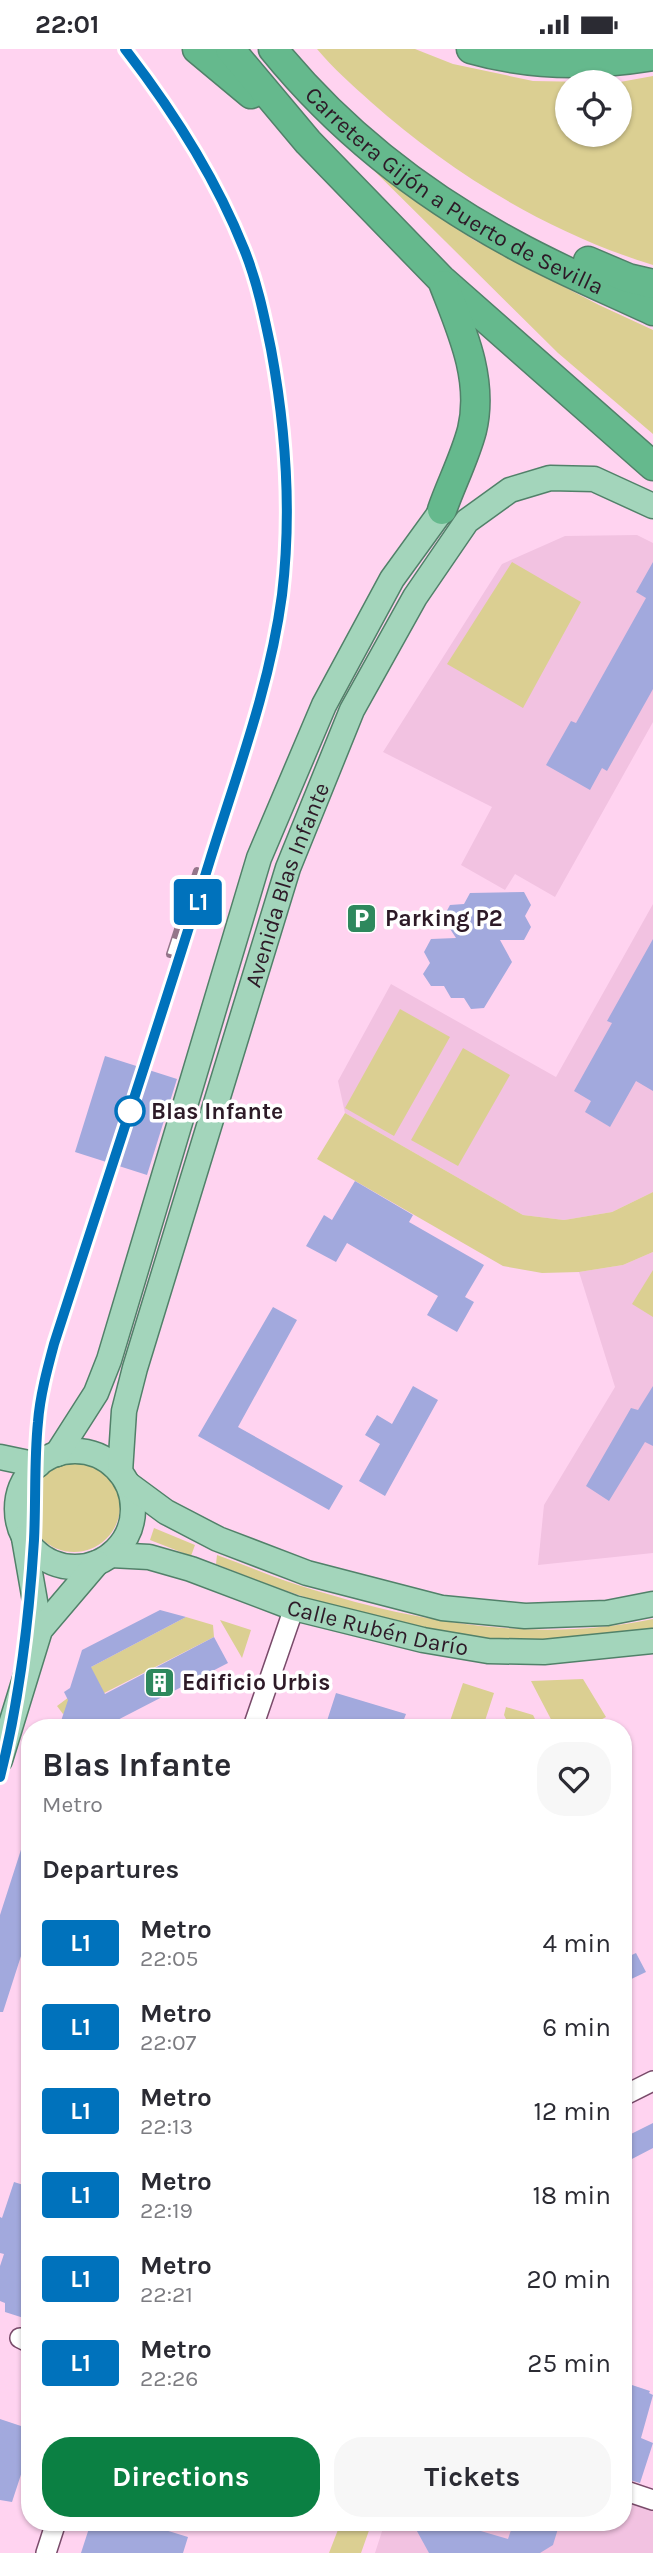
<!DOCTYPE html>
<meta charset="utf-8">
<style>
:root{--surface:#fff;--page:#f7f7f7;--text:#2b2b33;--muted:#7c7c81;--accent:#0b8043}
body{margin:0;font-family:Karla,sans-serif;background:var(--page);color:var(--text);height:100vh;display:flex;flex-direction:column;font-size:26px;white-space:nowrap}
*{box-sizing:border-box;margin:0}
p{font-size:23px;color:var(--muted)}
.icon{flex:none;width:38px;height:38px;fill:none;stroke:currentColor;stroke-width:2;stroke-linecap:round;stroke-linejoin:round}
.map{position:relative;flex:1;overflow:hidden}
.panel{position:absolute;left:21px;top:1670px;width:611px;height:812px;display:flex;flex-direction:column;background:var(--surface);border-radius:28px;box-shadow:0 2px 5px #0004}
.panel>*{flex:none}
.badge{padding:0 14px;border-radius:5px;font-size:24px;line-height:46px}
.tools{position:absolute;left:555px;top:21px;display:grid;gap:14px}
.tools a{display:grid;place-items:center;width:77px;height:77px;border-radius:50%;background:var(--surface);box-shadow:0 2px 5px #0004;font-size:35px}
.map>.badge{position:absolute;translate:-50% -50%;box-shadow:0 0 0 4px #fff}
h2{padding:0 21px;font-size:26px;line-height:63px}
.round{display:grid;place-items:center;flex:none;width:74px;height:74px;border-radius:28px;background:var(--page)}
.head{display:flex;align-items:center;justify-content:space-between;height:119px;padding:0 21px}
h1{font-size:33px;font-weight:700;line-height:52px}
.primary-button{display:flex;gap:14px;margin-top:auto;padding:14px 21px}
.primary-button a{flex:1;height:80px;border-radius:28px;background:var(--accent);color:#fff;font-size:28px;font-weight:700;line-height:80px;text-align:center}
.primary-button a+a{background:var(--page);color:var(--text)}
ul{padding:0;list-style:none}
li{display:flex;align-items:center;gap:21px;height:84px;padding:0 21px}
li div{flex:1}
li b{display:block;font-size:26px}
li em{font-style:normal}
li .badge{min-width:77px;font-weight:700;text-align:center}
.status{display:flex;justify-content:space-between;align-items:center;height:49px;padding:0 35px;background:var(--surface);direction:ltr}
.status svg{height:19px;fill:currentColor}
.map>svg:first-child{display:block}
</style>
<div class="status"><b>22:01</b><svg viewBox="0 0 49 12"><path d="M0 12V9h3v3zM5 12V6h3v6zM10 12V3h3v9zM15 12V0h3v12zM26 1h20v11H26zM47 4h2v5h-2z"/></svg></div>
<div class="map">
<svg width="653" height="2504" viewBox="0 0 653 2504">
<rect width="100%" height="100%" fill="#ffd3f0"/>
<path fill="#f2c2e1" d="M637,486L653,494V673L555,848L515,825L505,841L461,816L492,758L383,703L502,515L565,487Z
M653,855V1143L612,1163L564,1171L523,1166L345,1064L338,1032L391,935L556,1028Z
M653,1203V1504L538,1516L544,1456L615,1338L579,1223L623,1216Z
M623,2445L653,2455V2504H375L385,2473H623Z"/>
<path fill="#dbcf92" d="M317,0H415L453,15L533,32L590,33H567V86H620V33L653,27V216C549,184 452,125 371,53C352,36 333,19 317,0Z
M332,80L414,151L474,191L599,256L653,281V385L558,304Z
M512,513L581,553L523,659L447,615Z
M400,960L450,988L394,1087L345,1059Z
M463,999L510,1026L458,1117L411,1091Z
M345,1064L523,1166L564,1171L612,1163L653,1143V1203L623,1216L579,1223L542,1224L503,1217L317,1110Z
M653,1221V1268L632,1255Z
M28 1457a46 46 0 1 1 92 0a46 46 0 1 1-92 0Z
M154,1479L195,1496L191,1507L150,1491Z
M217,1506C240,1514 263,1524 286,1532C403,1571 531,1596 653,1570V1580C604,1585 553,1594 504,1591C411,1586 302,1550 216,1515Z
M186,1568L213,1576L214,1588L63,1665L57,1657L69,1648L91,1618Z
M220,1571L251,1581L242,1609Z
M583,1630L606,1668L591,1676L592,1678H555L531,1632Z
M463,1634L494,1644L483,1678H448Z
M506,1658L533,1666L539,1678H510L504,1666Z
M341,2473H372L361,2504H329Z"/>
<path fill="#a2a9dd" d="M653,513V640L607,722L602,719L590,741L546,716L571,672L576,674L646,549L636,543Z
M524,843L531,856L525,867L531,878L524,891H500L512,913L484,959L471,960L464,949H451L444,937H431L423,925L430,914L424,903L431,890L456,889L443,869L450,856L464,855L470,844Z
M653,890V1042L636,1032L610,1078L585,1063L591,1052L574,1042L612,974L607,972Z
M105,1007L177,1030L147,1126L75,1103Z
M355,1132L413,1166L409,1173L484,1216L465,1248L474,1253L457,1283L427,1266L438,1247L347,1194L336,1213L306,1197L324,1166L332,1171Z
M273,1258L297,1271L238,1378L343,1437L329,1461L198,1387Z
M413,1337L438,1351L385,1447L359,1432L380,1395L365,1386L377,1366L392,1375Z
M653,1337V1397L645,1393L609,1452L586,1437L631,1359L638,1361Z
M160,1561L186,1568L91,1618L105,1645L214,1588L228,1614L104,1678H59L68,1651L64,1643L70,1639L82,1601Z
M336,1644L406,1665L401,1678H325Z
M27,1782H30V1879L3,1963H0V1866Z
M636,1904L646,1923L623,1934V1910Z
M653,2074V2099L630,2111L623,2097V2089Z
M14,2133L30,2138V2271L5,2263V2254L0,2252V2217L4,2205L0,2204V2168L2,2169Z
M623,2333L650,2342L649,2344L653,2346L641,2389L653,2394L640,2434L623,2429Z
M0,2370L30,2380V2398L12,2453L0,2451Z
M91,2473H139L188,2488L183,2504H81Z
M412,2473H450L508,2490L513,2475L529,2479L531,2473H560L553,2496L540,2504H429Z"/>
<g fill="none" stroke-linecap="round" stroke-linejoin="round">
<defs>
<path id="minor" d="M253,1678L294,1559
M623,2047L653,2032
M20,2289L30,2294
M623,2441L653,2451
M46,2504L56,2473"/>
<g id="major">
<circle cx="75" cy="1460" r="58"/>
<path d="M57,1405L96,1344L109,1311L259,809L324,656L392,530L442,461"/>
<path d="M0,1408L38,1416"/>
<path id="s1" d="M120,1423L124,1362L135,1319L288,819L352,661L415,548L467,472L510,441L550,429L594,430L653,457"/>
<path d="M128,1435L166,1463L218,1490L307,1524L442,1559L525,1567L607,1564L653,1555"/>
<path d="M24,1489L40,1581"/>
<path id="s2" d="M111,1506L149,1508L191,1520L294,1559L423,1591L488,1602L544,1603L653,1592"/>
<path d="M0,1711L40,1581L97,1514"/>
</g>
<g id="highway">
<path d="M197,0L251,45"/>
<path d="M230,0L308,93L441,230L653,417"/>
<path id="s3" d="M273,0C338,80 422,146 513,195C558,220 606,240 653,262"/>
<path d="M471,0C530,17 593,17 653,7"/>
<path d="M588,212L628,229L653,235"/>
<path d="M442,461C451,435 465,408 472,381C484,331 462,282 444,236"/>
</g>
</defs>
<use href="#minor" stroke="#794b6a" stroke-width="22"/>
<use href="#major" stroke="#518169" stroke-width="27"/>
<use href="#highway" stroke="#518169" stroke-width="31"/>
<use href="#minor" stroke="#fff" stroke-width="19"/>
<use href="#major" stroke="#a3d5bb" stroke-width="24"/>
<use href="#highway" stroke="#65b98d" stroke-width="28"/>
<defs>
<path id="rail" d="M170,905L197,822
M53,1295C106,1134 160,973 210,811C230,744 254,678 270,610C298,483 291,325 245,202C220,134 180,74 137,15"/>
</defs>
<use href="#rail" stroke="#94758a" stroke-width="8"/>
<use href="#rail" stroke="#fff" stroke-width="5" stroke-dasharray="16" stroke-linecap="butt"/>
</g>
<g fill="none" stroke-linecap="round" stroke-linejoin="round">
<defs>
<path id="line" d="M0,1728C20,1650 29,1571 34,1491C36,1452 34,1412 38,1373C40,1347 47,1321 54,1295C106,1134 160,973 210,811C237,724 270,637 282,546C292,463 286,381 271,300C264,266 257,232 244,200C215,127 173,62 125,0"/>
</defs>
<use href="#line" stroke="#fff" stroke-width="16"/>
<use href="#line" stroke="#0072bc" stroke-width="10"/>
</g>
<defs>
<symbol id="parking-square" viewBox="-11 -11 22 22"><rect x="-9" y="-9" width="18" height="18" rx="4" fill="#2e885d" stroke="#fff"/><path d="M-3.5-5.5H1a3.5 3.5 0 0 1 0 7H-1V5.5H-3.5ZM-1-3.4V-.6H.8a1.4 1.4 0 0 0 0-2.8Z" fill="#fff"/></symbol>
<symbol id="building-square" viewBox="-11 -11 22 22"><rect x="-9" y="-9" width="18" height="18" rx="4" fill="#2e885d" stroke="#fff"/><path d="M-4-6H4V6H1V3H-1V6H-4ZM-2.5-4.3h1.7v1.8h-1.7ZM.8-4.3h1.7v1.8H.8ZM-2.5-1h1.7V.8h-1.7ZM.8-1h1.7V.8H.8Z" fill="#fff"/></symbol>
</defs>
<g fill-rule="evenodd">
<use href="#parking-square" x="344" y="852" width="35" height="35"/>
<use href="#building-square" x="142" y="1616" width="35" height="35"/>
</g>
<circle fill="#fff" stroke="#0072bc" stroke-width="3.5" cx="130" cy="1062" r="14"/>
<g text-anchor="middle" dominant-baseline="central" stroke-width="7" stroke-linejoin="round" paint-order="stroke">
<g font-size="23" fill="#2d1a27" stroke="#fff">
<text stroke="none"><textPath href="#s3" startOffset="233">Carretera Gijón a Puerto de Sevilla</textPath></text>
<text stroke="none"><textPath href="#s1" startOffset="612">Avenida Blas Infante</textPath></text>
<text stroke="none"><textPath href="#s2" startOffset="278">Calle Rubén Darío</textPath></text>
</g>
<g font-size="23" font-weight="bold" fill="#2d1a27" stroke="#fff" text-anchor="start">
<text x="385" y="869">Parking P2</text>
<text x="182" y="1633">Edificio Urbis</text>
</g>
<g font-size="23" font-weight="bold" fill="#2d1a27" stroke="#fff" text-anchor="start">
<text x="151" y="1062">Blas Infante</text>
</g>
</g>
</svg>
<div class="tools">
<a><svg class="icon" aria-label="locate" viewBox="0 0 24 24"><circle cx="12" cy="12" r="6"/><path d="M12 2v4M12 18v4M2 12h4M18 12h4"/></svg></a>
</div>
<b class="badge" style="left:198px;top:853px;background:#0072bc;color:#fff">L1</b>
<section class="panel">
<div class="head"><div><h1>Blas Infante</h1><p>Metro</p></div><a class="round"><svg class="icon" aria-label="heart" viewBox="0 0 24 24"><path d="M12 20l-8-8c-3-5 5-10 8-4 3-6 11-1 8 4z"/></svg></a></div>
<h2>Departures</h2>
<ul>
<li><span class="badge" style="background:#0072bc;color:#fff">L1</span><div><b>Metro</b><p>22:05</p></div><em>4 min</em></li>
<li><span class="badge" style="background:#0072bc;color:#fff">L1</span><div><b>Metro</b><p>22:07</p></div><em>6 min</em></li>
<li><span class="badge" style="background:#0072bc;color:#fff">L1</span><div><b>Metro</b><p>22:13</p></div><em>12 min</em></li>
<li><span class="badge" style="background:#0072bc;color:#fff">L1</span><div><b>Metro</b><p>22:19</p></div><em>18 min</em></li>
<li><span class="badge" style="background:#0072bc;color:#fff">L1</span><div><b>Metro</b><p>22:21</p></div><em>20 min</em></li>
<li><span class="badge" style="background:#0072bc;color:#fff">L1</span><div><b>Metro</b><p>22:26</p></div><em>25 min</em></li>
</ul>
<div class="primary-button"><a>Directions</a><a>Tickets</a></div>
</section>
</div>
